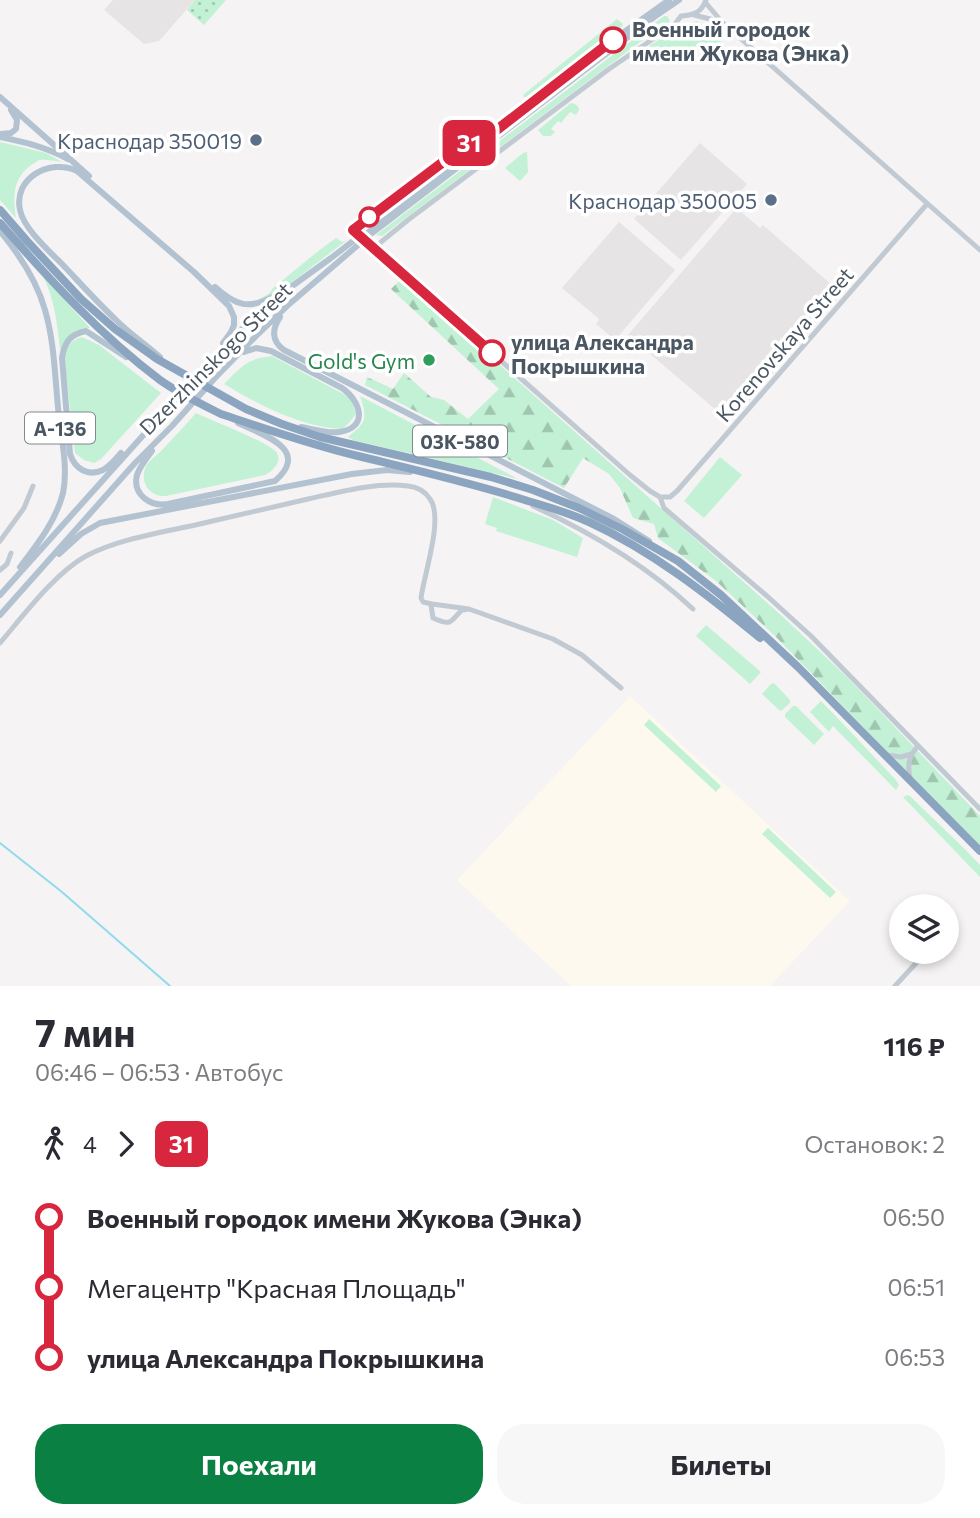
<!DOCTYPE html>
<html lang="ru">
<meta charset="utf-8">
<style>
:root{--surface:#fff;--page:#f7f7f7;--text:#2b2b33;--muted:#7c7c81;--accent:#0b8043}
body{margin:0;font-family:Commissioner,sans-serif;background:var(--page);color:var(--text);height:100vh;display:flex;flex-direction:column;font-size:26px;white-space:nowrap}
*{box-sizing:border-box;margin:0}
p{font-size:23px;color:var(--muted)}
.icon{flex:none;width:38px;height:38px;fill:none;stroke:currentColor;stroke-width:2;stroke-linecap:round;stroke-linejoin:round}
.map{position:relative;height:986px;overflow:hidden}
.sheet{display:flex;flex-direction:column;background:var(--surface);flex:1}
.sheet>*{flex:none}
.badge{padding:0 14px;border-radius:10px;font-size:24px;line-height:46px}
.controls{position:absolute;left:889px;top:894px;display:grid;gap:14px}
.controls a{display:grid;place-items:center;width:70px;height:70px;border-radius:50%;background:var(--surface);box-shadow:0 4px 10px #0003;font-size:35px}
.map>.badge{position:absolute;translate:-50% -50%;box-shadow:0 0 0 4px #fff}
.legs{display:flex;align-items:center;gap:10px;height:77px;padding:0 35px;font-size:23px}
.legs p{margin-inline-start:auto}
.overview{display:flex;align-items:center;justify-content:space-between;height:119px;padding:0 35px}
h1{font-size:38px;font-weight:700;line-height:52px}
.cta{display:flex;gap:14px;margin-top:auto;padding:14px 35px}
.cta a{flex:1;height:80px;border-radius:28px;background:var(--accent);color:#fff;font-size:28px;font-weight:700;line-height:80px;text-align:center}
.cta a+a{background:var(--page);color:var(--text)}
ul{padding:0 35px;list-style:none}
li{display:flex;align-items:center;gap:24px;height:70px;font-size:26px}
li i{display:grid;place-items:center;width:10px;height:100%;margin:0 9px;background:currentColor}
li i::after{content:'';width:18px;height:18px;margin:-9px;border:5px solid;border-radius:50%;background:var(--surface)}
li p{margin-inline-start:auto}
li:first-child i{background:linear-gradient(#0000 50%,currentColor 0)}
li:last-child i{background:linear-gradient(currentColor 50%,#0000 0)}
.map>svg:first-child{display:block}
</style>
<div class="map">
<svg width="980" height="986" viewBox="0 0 980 986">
<defs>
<pattern id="forest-firs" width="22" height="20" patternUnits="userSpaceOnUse" patternTransform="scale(1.75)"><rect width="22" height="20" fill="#c3f1d5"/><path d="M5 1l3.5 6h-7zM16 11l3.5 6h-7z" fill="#a0c6b0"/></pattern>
<pattern id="park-dots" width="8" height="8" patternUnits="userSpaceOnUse" patternTransform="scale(1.75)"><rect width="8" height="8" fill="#c3f1d5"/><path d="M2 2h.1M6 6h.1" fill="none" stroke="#a0c6b0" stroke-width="1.8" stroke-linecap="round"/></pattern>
</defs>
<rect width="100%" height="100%" fill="#f5f3f3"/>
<path fill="#fdf9ef" d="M630,696L850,901L770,986H571L457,880Z"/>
<path fill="#e6e4e5" d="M113,0H195L159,41L144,44L104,10Z
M700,143L747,184L681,260L634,219Z
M735,210H739L760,228L763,225L840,292L839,296L730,422L628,335Z
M619,222L675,270L615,340L596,324L599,320L598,318L562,288Z"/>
<path fill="#c3f1d5" d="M664,16H667L670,21L663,29L640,42L382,236L376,235Z
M617,19L623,24L620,30C609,32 602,35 598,46L530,99L525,98L523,95Z
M697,21L725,45L665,50L658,59L648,51V47L652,44L687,24Z
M571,103C575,103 580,107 579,110L576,115L570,112L561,123L558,121L551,129L555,132L551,136H543L538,130Z
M0,142L46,153L62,162C55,161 45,159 39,160C38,161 31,165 30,166C12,179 13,199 16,218L0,200Z
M527,152L528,172L520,181L505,168L523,153Z
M336,238L342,242L347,240L275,295L257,301C262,296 269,296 272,289L317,252Z
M43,276L90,328C74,328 67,336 60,350C57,323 55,301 43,276Z
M82,337L99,345L161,393L101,459L94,463L84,460L75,453L64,356C68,345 71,340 82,337Z
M272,356L349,397L353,403L356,414L348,424L342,429C300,427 259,405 224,384C242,366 246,359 272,356Z
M360,396L518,479L353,440L348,437C366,423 368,419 360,396Z
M196,413C210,420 271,443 277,453C282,463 272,471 265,475L166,496C149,497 139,482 146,466C149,461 157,455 162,450C173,438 185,426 196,413Z
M720,457L742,475L704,518L684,501Z
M493,497L553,520L583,538L577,557L496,531L497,528L485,524Z
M706,625L761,672L750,684L696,636Z
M774,683L790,700V703L781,711L779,710L762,694L771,684Z
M821,701C847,727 871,754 896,780L899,785L896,790L833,726L829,732L810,712Z
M793,706H796L824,734L814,745L785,717V714Z
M649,719L721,786L716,792L644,725Z
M908,795L911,797C934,820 958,841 980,865V877L903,797Z
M768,828L836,892L830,898L762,834Z"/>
<path fill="url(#forest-firs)" d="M402,278L782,616L847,677L980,816V847L776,637L716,581L658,538L654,524L633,518L620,488L609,474L583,458L564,488L365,385L367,377L393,389L404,373L431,397L444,400L468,419L499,389L391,289Z"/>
<path fill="url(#park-dots)" d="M195,0H226L204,25L187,10Z"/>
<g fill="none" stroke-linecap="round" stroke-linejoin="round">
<path stroke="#90daee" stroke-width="2" d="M0,843L62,892L170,986"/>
<path stroke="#c1cad2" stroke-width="5" d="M705,2L722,22L980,250
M694,15L722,22
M467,144L482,140
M353,230L630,475L650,491L660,497L664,508L767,596L811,636L980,809
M377,249L381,242L408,220L609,69L675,24L681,16C694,15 701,13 706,0
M660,497H670L677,491L927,204
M533,506C590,532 647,566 693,609
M0,541L24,508L33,486
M0,570L7,564L11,553
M469,609L462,610C450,621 453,627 433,618L431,605L432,604L469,609L553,639L582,655L621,688
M0,643C23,616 55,573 86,556C120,538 166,532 204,523C238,515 273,507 308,499C340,492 374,482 408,486C417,487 425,491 430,499C444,518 424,574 421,598L423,602L432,604
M887,755L901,757L911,754
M910,777C907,764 909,756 918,746
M895,986L918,961"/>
<path stroke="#b3c2d1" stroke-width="6" d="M0,97L89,176
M1,134L11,133L16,129L17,120L11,110
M0,137C24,142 46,147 68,159
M0,231C19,254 37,281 45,310C55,344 55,382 59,417C62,441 68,469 63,493C56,521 37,545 20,567
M215,287C236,306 249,310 274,296
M280,317C272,329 271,341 284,350L614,519L649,541
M244,352L256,348L271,351L342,388C361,401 369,428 339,432C327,434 313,429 301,427
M160,357C145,344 129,333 115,319C97,302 80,283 63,265C49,251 24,229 20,210C13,178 50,158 77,171L194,272L229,306L234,317V325L231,332L223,343
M152,451C146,459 140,466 137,475C132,495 151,507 168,504L275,481C312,449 261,434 238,423
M121,453C116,459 110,466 103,470C88,477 75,469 70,454L62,358C64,343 70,334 86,331L126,357
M59,554L81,534L100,523L352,474L387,470L410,472
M0,595L199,373L247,324L288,289L331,258L613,40L669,0
M0,615L135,463L172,426L215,378L258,334L287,306L372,233L654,17L679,0"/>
<path stroke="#8ba5c1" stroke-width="8" d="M0,210L27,241L81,299L115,329L157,359L246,409L282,424L320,437L491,477L533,490L579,508L622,529L678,561L721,595L798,667L980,851
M0,223C49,279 100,335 160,380C178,393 201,404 221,414C266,429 311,445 358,456C415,470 472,483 528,501C549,507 569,513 589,522C652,551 707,594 760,638"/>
</g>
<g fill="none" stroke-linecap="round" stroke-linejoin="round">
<defs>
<path id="line-1" d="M492,353L353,230L467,144L485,139L613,40"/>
</defs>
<use href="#line-1" stroke="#fff" stroke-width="16"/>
<use href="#line-1" stroke="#d7263d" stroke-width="10"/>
</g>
<g fill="#fff" stroke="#d7263d" stroke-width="3.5">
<circle cx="613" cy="40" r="12"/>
<circle cx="369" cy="217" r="9"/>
<circle cx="492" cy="353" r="12"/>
</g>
<g fill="#5c6f8a" stroke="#fff" stroke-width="2.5">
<circle cx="256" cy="140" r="7"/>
<circle cx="771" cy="200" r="7"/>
</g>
<circle fill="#2e9e5b" stroke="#fff" stroke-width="2.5" cx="429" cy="360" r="7"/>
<g text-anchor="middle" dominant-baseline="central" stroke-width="7" stroke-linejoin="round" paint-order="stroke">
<g fill="#fff" stroke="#808990" stroke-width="2">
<rect x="25" y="412.5" width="70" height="31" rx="5"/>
<rect x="413" y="425.5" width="94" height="31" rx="5"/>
</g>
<g font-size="19" font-weight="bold" fill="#4a5661">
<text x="60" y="428">А-136</text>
<text x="460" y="441">03К-580</text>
</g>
<g font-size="21" font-weight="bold" fill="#4a5661" stroke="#fff" text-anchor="start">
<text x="632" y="28">Военный городок<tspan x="632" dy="24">имени Жукова (Энка)</tspan></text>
<text x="511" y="341">улица Александра<tspan x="511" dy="24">Покрышкина</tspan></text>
</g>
<g font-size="21" fill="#4e5e75" stroke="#fff" text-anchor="end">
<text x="242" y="140">Краснодар 350019</text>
<text x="757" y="200">Краснодар 350005</text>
</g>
<g font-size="21" fill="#4a5661" stroke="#fff">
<text transform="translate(784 344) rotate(-49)">Korenovskaya Street</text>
<text transform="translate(215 358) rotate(-45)">Dzerzhinskogo Street</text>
</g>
<g font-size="21" fill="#27864d" stroke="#fff" text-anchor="end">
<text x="415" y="360">Gold's Gym</text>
</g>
</g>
</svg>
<div class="controls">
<a><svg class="icon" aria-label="layers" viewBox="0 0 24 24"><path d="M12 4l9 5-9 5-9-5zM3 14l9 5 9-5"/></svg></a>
</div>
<b class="badge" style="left:469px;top:143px;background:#d7263d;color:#fff">31</b>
</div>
<section class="sheet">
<div class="overview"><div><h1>7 мин</h1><p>06:46 – 06:53 · Автобус</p></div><b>116 ₽</b></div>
<div class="legs"><svg class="icon" aria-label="walk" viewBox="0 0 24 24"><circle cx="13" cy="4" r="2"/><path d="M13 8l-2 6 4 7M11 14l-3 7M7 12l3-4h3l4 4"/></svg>4<svg class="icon" aria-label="forward" viewBox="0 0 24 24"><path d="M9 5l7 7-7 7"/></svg><b class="badge" style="background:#d7263d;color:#fff">31</b><p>Остановок: 2</p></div>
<ul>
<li><i style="color:#d7263d"></i><b>Военный городок имени Жукова (Энка)</b><p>06:50</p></li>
<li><i style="color:#d7263d"></i><span>Мегацентр &quot;Красная Площадь&quot;</span><p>06:51</p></li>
<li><i style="color:#d7263d"></i><b>улица Александра Покрышкина</b><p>06:53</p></li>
</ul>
<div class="cta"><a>Поехали</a><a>Билеты</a></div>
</section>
